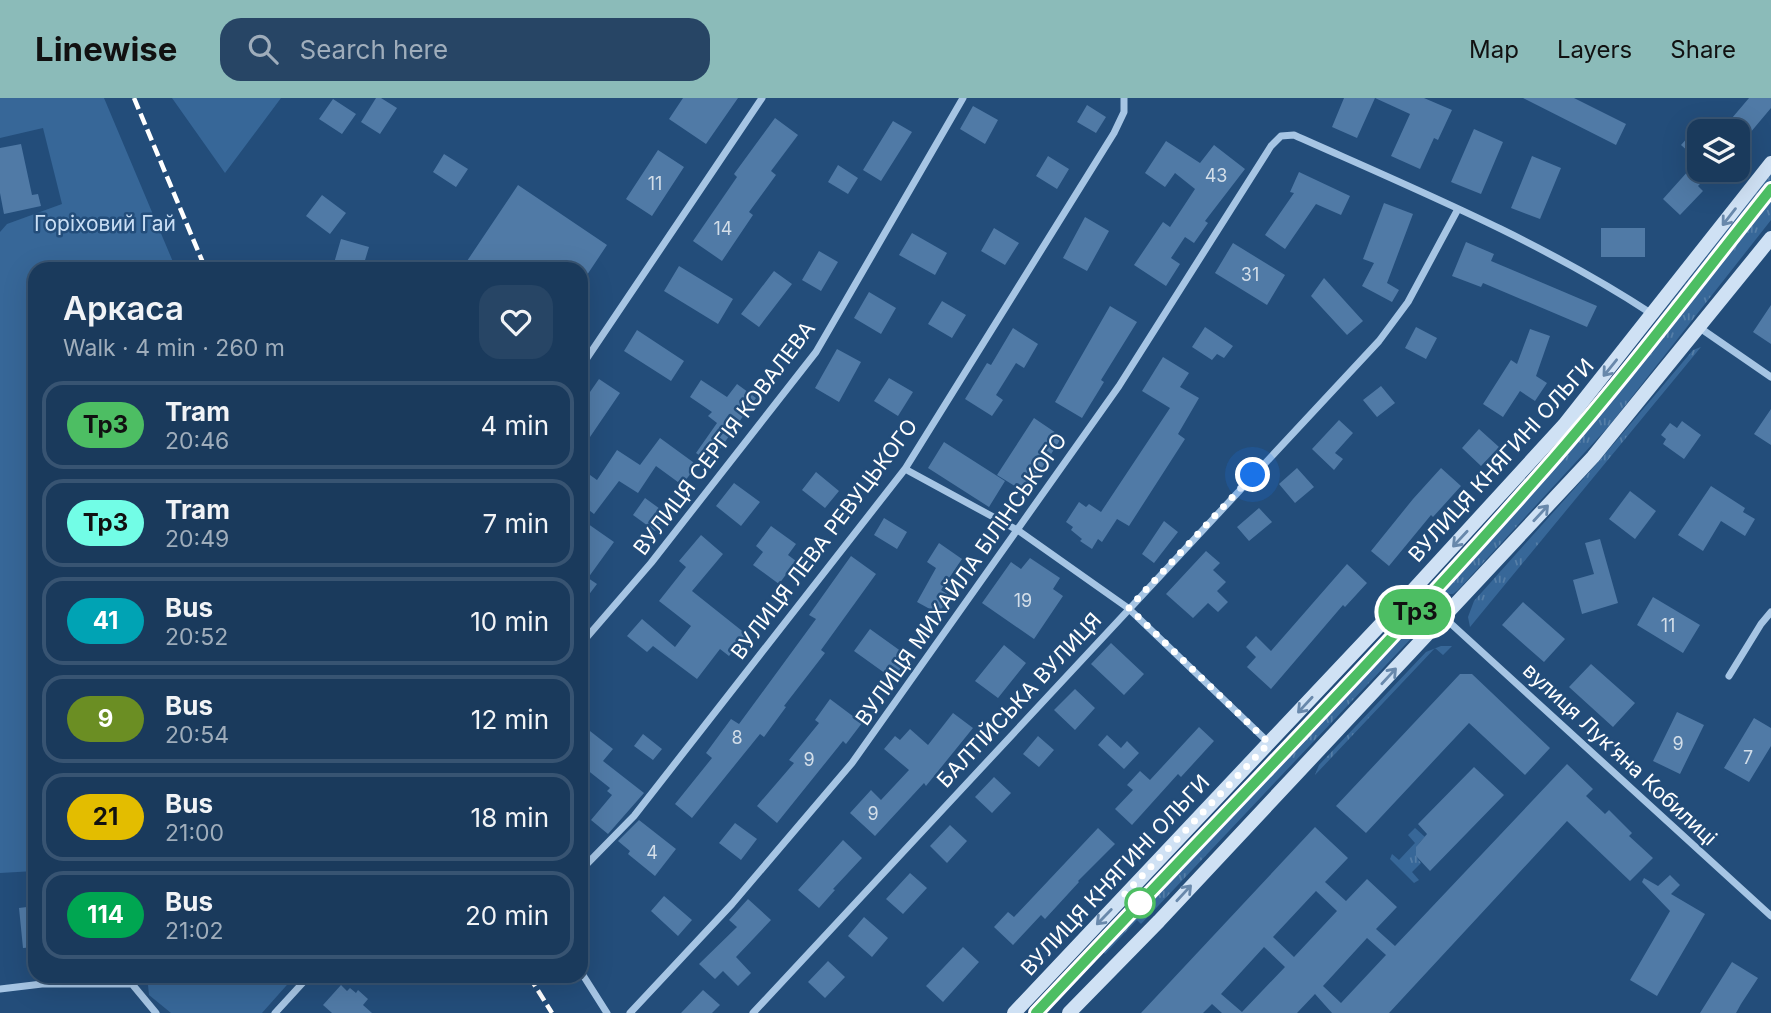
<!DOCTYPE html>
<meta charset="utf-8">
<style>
:root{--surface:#1a3a5c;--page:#274565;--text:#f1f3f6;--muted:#9fadbb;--line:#385472;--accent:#8bbbb9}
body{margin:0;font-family:Inter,sans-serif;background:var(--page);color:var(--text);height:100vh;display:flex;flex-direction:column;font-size:26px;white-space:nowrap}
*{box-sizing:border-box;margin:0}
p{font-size:23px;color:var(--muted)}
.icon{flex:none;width:38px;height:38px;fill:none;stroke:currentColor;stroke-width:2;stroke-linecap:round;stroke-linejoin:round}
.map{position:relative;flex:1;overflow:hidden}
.drawer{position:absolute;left:28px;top:164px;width:560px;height:721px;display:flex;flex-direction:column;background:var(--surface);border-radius:21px;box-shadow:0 7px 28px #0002,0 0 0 2px var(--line)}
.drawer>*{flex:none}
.badge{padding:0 14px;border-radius:23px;font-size:24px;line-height:46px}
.buttons{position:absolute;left:1687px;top:21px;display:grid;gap:14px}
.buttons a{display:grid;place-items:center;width:63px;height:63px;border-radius:14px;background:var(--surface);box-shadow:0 7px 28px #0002,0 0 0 2px var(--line);font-size:35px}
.you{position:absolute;width:35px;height:35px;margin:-18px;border:5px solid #fff;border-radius:50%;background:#1a73e8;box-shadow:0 0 0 10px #1a73e833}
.map>.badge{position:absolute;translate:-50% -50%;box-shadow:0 0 0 4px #fff}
.round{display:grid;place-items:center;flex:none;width:74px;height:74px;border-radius:21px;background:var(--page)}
.summary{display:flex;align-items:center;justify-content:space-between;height:119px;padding:0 35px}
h1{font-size:33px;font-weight:600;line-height:52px}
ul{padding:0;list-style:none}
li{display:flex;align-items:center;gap:21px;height:88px;margin:0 14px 10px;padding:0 21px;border:4px solid var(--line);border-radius:21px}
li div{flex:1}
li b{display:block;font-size:26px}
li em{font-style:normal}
li .badge{min-width:77px;font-weight:700;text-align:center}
header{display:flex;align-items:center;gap:42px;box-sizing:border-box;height:98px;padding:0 35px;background:var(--accent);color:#111}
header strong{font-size:33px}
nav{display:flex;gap:38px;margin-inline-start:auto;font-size:24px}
.search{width:490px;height:63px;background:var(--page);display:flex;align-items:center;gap:18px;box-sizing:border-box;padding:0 24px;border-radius:21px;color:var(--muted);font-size:26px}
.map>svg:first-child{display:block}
</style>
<header>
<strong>Linewise</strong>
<div class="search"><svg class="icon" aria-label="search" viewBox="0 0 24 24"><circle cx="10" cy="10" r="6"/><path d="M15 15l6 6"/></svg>Search here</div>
<nav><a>Map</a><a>Layers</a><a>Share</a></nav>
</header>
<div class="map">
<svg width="1771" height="915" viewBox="0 0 1771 915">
<defs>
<pattern id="grass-tufts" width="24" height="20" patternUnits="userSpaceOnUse" patternTransform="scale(1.75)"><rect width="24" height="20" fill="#376798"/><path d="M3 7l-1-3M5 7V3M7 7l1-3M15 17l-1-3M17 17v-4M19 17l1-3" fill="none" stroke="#557ea7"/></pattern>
</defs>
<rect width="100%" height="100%" fill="#234d7a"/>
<path fill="url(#grass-tufts)" d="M1771,76V122L1609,328L1458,492L1453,496H1448L1438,486L1437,481L1441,476L1564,341Z
M1701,249L1470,529L1468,519L1474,503L1600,362L1693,252Z
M1409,511C1415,512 1421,519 1423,525L1420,531L1141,826L1137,822L1105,856L1097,848L1098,846L1095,842Z
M1441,548H1452L1443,557L1435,550L1315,677L1319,667L1426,554Z
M1415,730L1425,739C1416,747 1412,755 1421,765L1412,774L1419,782L1414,785L1390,761L1392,756L1399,762L1415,745L1408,737Z"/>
<path fill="#376798" d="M0,0H104L176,171L35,172V773L0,775V134L7,126L62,106L43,30L0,40Z
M172,0H281L225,75Z
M134,879H294L262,915H171L149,897L148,887Z"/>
<path fill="#507aa6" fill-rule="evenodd" d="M376,0H381L397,10L380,36L361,24Z
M683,0H738L706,46L669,21Z
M1344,0H1424L1452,12L1438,42L1434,40L1420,71L1391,58L1410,16L1375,0L1357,40L1332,29Z
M1523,0H1574L1626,26L1616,47Z
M1749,0H1771V10L1750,35L1732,20Z
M333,1L356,16L342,36L319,21Z
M1087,7L1106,19L1096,35L1077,24Z
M973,8L998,22L985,46L960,31Z
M775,20L798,37L771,73L776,77L749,114L753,117L722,163L693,143L737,79L734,76Z
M893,23L912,34L881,83L863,72Z
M1699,27V72H1713L1698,88L1703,93L1680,117L1663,101L1698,62L1681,47Z
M1474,31L1503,44L1481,96L1451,84Z
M1166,43L1200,65L1214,47L1245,71L1205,123L1208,125L1194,145L1185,139L1171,160L1180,166L1166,188L1134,167L1163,124L1170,129L1195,91L1175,75L1165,89L1145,75Z
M21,46L32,97L38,96L41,108L4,116L0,95V50Z
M658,52L684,69L652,118L626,101Z
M444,56L468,71L456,89L433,74Z
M1048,58L1069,71L1057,91L1036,78Z
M1532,58L1561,70L1540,121L1511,110Z
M838,67L858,80L848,96L828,84Z
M1299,74L1350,98L1341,117L1316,106L1285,151L1265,137L1294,95L1290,94Z
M518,87L607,147L581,186V172H461Z
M322,97L346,115L330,136L306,118Z
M1384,105L1413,116L1387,185L1399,192L1392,204L1362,188L1374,165L1363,161Z
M1085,119L1109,133L1087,173L1063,160Z
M994,130L1019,145L1005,167L981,153Z
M1601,130H1645V159H1601Z
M912,135L947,155L935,177L899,157Z
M341,141L369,149L362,172H332Z
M1466,144L1494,156L1491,163L1597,208L1587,229L1483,185L1481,189L1452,178Z
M1233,145L1285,177L1267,207L1215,175Z
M819,153L838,164L821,193L802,182Z
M679,168L733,201L718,226L664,193Z
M774,173L792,186L759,229L741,216Z
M1324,180L1363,223L1347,237L1311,198Z
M869,194L896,210L881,236L854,220Z
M942,203L966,217L952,240L928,226Z
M1771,207V246L1753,234Z
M1110,208L1137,224L1101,282L1104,284L1082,320L1055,304Z
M1205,229L1233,248L1224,260L1217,256L1212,262L1192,249Z
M1416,229L1437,240L1426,261L1405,250Z
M1013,230L1038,246L1024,270L1016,265L996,297L1003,302L992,318L965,301L987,265L991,267Z
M1530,231L1550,238L1536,278L1547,285L1535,303L1520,293L1503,319L1483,306L1511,262L1517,266Z
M637,232L684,263L671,283L624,253Z
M837,251L861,264L839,304L815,290Z
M1163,259L1189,275L1180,289L1199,300L1178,336L1185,341L1129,428L1117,421L1102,444L1098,441L1092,451L1080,443L1082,441L1071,432L1073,429L1066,424L1079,404L1086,409L1089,406L1101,414L1170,310L1142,293Z
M889,280L913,294L898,318L874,303Z
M599,281L620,295L590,339L581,333V307Z
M701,282L727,299L737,286L756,300L710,365L696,355L717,325L708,318L712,314L690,299Z
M1381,288L1395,305L1377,319L1363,302Z
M1771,311V347L1754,336Z
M1034,320L1062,339L1026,395L997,377Z
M1339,322L1353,335L1335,355L1343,361L1334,372L1312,351Z
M1682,323L1701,337L1684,361L1663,346L1666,341L1661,337L1670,325L1677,330Z
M1479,331L1499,349L1481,368L1462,350Z
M660,340L697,367L682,387L656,368L638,395L619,383L594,416L581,406V390L590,377L597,382L617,352L640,367Z
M944,344L1005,383L989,409L928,370Z
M1297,370L1314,389L1295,405L1279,386Z
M1441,370L1461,388L1433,419L1431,417L1389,468L1371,453L1413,401Z
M816,374L839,393L825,410L802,392Z
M734,385L760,404L741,428L716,408Z
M1711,388L1745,410L1743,414L1755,421L1745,438L1721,423L1703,453L1678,437Z
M1630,393L1656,413L1635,441L1609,421Z
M645,400L667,416L655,433L633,417Z
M1259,410L1272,424L1249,443L1237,429Z
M884,420L907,434L897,451L874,437Z
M581,421L614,444L588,480L597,486L581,507Z
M1164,423L1178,434L1154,465L1142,456Z
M771,428L796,446L788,457L796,463L779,486L753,467L763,454L756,448Z
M701,437L723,456L692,493L746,536L729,558L720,551L697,581L653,548L647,554L627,538L642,521L675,549L691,528L659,503L686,469L679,463Z
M1600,441L1618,505L1582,516L1573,482L1594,476L1585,445Z
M939,445L962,461L941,492L949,497L939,516L917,504L936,470L927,464Z
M1206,453L1220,465L1213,472L1226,484L1217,493L1228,504L1218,514L1208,505L1193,520L1166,496Z
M851,458L876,476L821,552L825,555L784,608L786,609L764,639L760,636L692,720L675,706L712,660L706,655L731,621L739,626L816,521L809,517Z
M1030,460L1060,480L1053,491L1063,498L1034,541L982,505L1011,464L1021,471Z
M1347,466L1367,485L1345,509L1343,507L1271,591L1247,569L1256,559L1246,549L1256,538L1271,553Z
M1653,499L1700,527L1683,555L1637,527Z
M1523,504L1565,541L1544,564L1502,527Z
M870,531L909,559L893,581L854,553Z
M1111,545L1144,576L1124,597L1091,566Z
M1004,547L1026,565L998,600L975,583Z
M1591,566L1635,605L1613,629L1569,589Z
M1460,576H1472L1550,650L1525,677L1469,625L1366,735L1336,708Z
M1075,591L1095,610L1075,632L1054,612Z
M830,601L862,625L846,646L843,643L777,725L757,708L794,665L789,662L819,625L815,622Z
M1677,614L1704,627L1680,676L1653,663Z
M953,615L973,630L926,688L924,685L875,738L850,715L871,692L881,702L909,672L884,651L895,638L900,642L910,631L928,647Z
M1754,620L1771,630V648L1749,684L1724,670Z
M581,626L613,651L603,663L644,695L608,736L591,722L612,697L607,693L610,690L581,667Z
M1199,629L1214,643L1181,679L1178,676L1132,727L1115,711L1133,692L1127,687L1140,673L1150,682Z
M643,636L662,651L653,662L634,648Z
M1107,637L1121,650L1127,643L1139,655L1124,671L1098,647Z
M1038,638L1054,652L1039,669L1023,656Z
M1567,666L1593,691L1586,698L1605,716L1609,712L1632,735L1629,738L1653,760L1630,783L1567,723L1389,915H1332L1315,896L1297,915H1222L1212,906L1203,915H1141L1315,729L1348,760L1325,784L1346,803L1367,781L1397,809L1376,831L1395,848ZM1316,793L1337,813L1294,859L1273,839ZM1367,840L1386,857L1341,905L1323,888ZM1264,849L1285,869L1242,914L1221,896Z
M1474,669L1504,697L1430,773L1416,758V749L1427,736L1418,726Z
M994,679L1011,695L992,715L975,699Z
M639,722L676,751L655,778L628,756L630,753L618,743Z
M735,725L757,741L741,762L719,745Z
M950,727L967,743L947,765L930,748Z
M1098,730L1115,746L1078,783L1079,784L1045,821L1041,817L1013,847L994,829L1008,814L1014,819Z
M843,742L862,760L833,791L835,792L819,810L798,792Z
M910,775L927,790L903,816L886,801Z
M1670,777L1680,787L1671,796L1705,816L1657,898L1630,882L1670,813L1642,784L1644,780L1658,788Z
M664,798L692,822L678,838L651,813Z
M748,801L771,822L736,859L751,875L738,888L723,873L715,881L699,866L737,829L729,822Z
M35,808V849L23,850L19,810Z
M864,819L888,840L872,859L848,838Z
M963,849L979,864L943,904L926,888Z
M828,863L845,879L825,900L808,884Z
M1732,864L1758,880L1741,906L1736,915H1700Z
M341,887L347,893L350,890L356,895L358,892L368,901L363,907L372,915H332L323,907Z
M703,892L720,907L712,915H681Z"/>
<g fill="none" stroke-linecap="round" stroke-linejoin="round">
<path stroke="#a6c5e4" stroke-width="7" d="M1700,230L1771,279
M581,269L762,0
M905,371L1019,433L1128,510L1268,644
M1414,492L1771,818
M581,546L651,465L816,254L963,0
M1729,578L1761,526L1771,514
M581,772L634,718L905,371L1114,35L1124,14V0
M581,874L607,915
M0,891L42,886H132L156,915
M275,915L309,878
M630,915L732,806L852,665L1119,288L1271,48L1281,38L1294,37C1415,91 1541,143 1652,216
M753,915L1379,243L1408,204L1458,111"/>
<path stroke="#cfe1f4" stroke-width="14" d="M1014,915L1414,491L1564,327L1771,65
M1069,915L1159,823L1593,359L1771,140"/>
<path stroke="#fff" stroke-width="2" d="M1036,915C1202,739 1372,565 1533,384C1617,290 1693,189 1771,91"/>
<path stroke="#fff" stroke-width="4.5" stroke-dasharray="12 5" stroke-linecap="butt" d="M134,0L206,172
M529,878L552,915"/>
</g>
<defs><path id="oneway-shaft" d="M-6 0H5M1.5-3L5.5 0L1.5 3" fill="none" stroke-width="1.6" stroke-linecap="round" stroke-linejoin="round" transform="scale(1.75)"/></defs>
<g stroke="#6888ab">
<use href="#oneway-shaft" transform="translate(1729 119) rotate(128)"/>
<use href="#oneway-shaft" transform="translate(1610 270) rotate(129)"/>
<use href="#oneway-shaft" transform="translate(1541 415) rotate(-47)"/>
<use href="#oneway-shaft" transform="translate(1460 441) rotate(133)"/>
<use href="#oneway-shaft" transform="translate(1389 578) rotate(-47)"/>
<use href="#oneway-shaft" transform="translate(1305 607) rotate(133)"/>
<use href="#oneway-shaft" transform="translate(1184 795) rotate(-47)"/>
<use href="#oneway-shaft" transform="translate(1104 819) rotate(134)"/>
</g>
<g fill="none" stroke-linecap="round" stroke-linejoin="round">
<defs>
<path id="line" d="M1036,915C1202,738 1372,566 1533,384C1617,290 1693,189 1771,91"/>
</defs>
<use href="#line" stroke="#fff" stroke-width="16"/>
<use href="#line" stroke="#4dbe63" stroke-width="10"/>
<path stroke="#fff" stroke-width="7" stroke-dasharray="0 12.6" d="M1140,805L1121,800L1269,645L1129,510L1253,377"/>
</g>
<circle fill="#fff" stroke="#4dbe63" stroke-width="3.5" cx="1140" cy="805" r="14"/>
<g text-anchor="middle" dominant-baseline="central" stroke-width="5" stroke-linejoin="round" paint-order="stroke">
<g font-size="18" fill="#d3dee9">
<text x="1216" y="77">43</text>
<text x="655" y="85">11</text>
<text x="723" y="130">14</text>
<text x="1250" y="176">31</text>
<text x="1023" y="502">19</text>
<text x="1668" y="527">11</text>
<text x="737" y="639">8</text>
<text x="1678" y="645">9</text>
<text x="1748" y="659">7</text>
<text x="809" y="661">9</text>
<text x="873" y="715">9</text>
<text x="652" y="754">4</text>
</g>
<g font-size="21" fill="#c9def4" stroke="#234d7a">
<text x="105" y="125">Горіховий Гай</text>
</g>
<g font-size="21" fill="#fff" stroke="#234d7a">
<text transform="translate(724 340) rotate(-53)">ВУЛИЦЯ СЕРГІЯ КОВАЛЕВА</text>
<text transform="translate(1501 362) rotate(-48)">ВУЛИЦЯ КНЯГИНІ ОЛЬГИ</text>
<text transform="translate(824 441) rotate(-53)">ВУЛИЦЯ ЛЕВА РЕВУЦЬКОГО</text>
<text transform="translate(961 481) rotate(-55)">ВУЛИЦЯ МИХАЙЛА БІЛІНСЬКОГО</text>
<text transform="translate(1019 602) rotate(-47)">БАЛТІЙСЬКА ВУЛИЦЯ</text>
<text transform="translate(1620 656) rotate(43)">вулиця Лукʼяна Кобилиці</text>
<text transform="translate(1115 777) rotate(-47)">ВУЛИЦЯ КНЯГИНІ ОЛЬГИ</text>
</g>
</g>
</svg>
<div class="buttons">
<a><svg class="icon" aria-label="layers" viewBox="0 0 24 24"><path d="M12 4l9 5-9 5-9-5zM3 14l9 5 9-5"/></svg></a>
</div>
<div class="you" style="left:1253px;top:377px"></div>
<b class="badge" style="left:1415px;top:514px;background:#4dbe63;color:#111">Тр3</b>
<section class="drawer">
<div class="summary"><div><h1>Аркаса</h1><p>Walk · 4 min · 260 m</p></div><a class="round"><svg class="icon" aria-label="heart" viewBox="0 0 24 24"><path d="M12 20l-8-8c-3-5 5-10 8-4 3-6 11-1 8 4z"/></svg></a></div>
<ul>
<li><span class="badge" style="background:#4dbe63;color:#111">Тр3</span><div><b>Tram</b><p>20:46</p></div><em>4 min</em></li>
<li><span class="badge" style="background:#72fde6;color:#111">Тр3</span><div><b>Tram</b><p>20:49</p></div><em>7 min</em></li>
<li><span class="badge" style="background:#00a3b4;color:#fff">41</span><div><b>Bus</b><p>20:52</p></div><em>10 min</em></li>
<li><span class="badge" style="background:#6b8e23;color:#fff">9</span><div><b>Bus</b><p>20:54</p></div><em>12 min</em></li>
<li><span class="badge" style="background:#e3bd00;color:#111">21</span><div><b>Bus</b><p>21:00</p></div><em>18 min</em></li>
<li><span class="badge" style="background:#00a651;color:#fff">114</span><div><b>Bus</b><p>21:02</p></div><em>20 min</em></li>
</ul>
</section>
</div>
